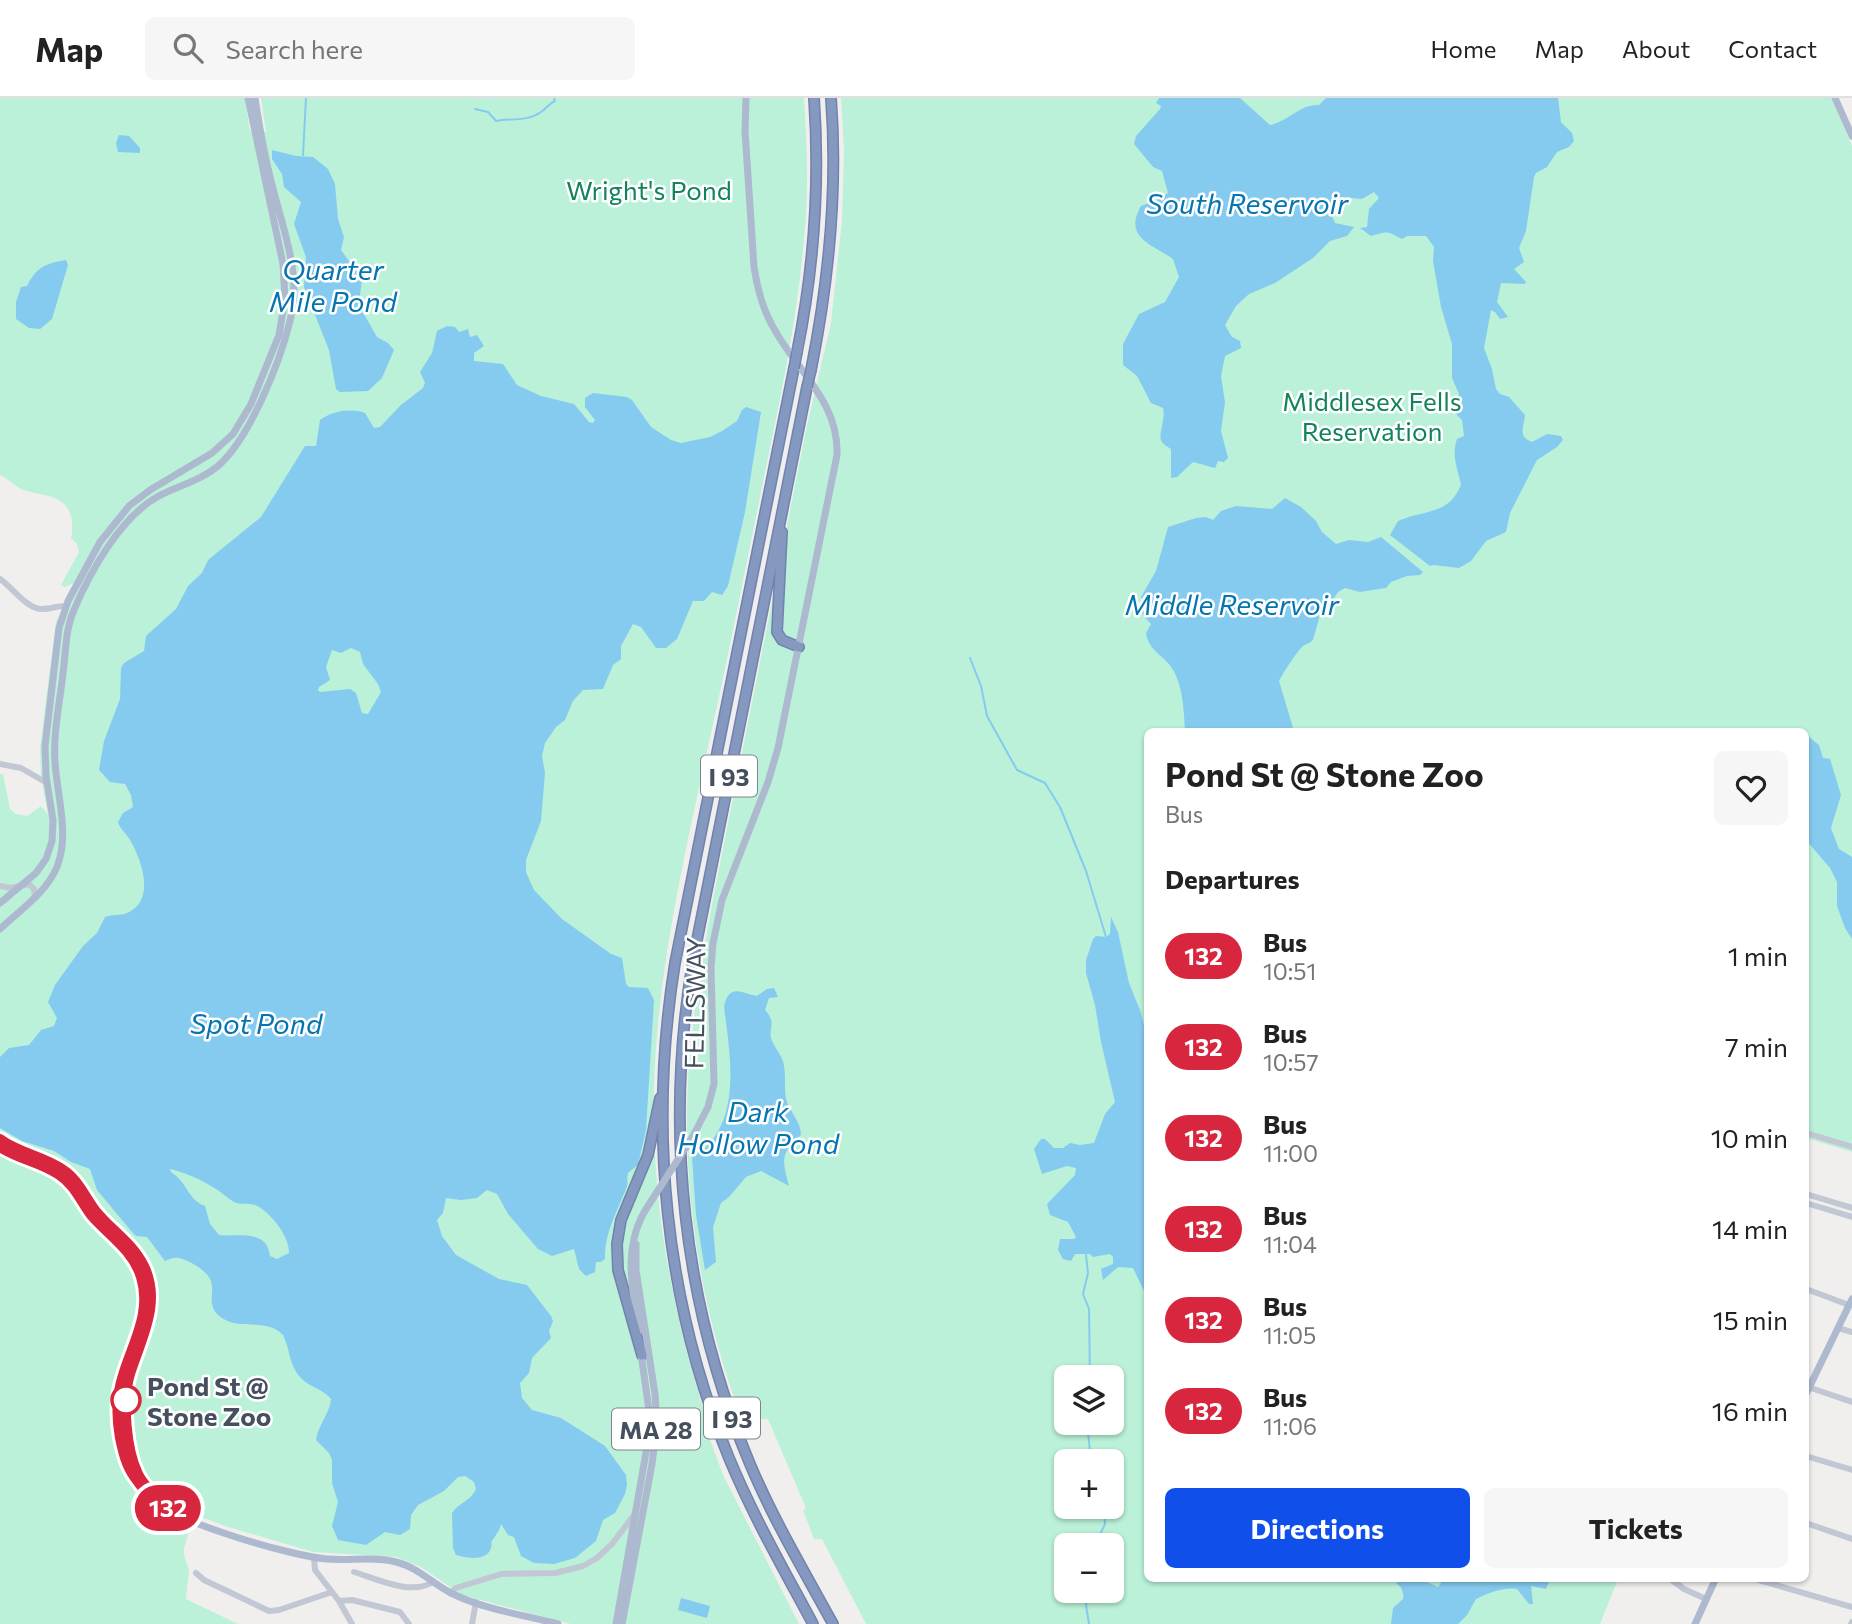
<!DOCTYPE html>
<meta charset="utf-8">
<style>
:root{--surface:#fff;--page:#f6f6f6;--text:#222;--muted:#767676;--line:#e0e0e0;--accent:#104fea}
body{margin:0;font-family:Commissioner,sans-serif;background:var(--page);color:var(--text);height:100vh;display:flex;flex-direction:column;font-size:26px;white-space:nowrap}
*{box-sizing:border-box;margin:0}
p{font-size:23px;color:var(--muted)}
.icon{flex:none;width:38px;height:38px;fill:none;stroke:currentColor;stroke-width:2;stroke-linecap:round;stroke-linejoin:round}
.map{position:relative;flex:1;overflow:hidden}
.side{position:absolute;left:1144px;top:630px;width:665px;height:854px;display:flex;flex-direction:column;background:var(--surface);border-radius:10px;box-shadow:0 2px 5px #0004}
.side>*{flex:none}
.badge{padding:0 14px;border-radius:23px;font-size:24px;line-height:46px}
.buttons{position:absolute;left:1054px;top:1267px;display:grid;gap:14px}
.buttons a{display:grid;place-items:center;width:70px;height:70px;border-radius:10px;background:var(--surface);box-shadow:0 2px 5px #0004;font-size:35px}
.map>.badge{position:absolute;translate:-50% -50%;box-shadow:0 0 0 4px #fff}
h2{padding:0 21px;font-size:26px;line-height:63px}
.round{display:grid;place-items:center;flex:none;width:74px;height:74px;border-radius:10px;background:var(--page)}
.head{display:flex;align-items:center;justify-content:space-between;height:119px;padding:0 21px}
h1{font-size:33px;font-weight:700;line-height:52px}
.primary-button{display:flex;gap:14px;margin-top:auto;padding:14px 21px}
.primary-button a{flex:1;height:80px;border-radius:10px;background:var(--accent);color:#fff;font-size:28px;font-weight:700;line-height:80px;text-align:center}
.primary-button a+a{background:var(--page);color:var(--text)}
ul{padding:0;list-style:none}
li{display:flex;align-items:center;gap:21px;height:91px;padding:0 21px}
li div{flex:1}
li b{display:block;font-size:26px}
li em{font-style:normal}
li .badge{min-width:77px;font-weight:700;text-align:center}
header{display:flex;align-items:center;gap:42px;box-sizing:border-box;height:98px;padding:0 35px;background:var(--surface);border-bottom:2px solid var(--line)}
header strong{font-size:33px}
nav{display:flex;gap:38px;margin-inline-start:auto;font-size:24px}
.search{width:490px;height:63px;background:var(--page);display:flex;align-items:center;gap:18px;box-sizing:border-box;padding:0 24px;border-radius:10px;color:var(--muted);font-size:26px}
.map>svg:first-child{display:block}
</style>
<header>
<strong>Map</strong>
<div class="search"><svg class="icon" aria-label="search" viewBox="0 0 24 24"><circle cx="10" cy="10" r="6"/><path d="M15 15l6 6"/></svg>Search here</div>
<nav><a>Home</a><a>Map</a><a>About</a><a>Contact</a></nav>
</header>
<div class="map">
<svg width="1852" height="1526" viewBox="0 0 1852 1526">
<rect width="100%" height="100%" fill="#f1efee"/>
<path fill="#baf1d8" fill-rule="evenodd" d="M0,0H245L250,33L266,34L261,0H804C807,47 809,94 804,141C797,226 778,310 761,394C743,482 726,570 706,658C682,768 657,878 654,990C651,1104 672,1214 707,1322H703L723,1377L799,1526H571L462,1497L421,1469L397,1459L313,1454L225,1428L185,1413L170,1405L142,1374L135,1388C150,1407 168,1419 191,1427L184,1450V1457L189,1472L186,1501L238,1526H0V676H3L10,711L16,716L27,718L41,708L48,717L41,679L40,649L56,524L74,485L65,489L61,487L79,454L77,446L71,440C73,433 72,430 72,423C68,396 45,399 24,392C15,389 9,381 0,377Z
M841,0H1831L1852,48V1054L1806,1040V634H1148V1480L1618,1481L1600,1526H866L822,1441H814L803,1412L806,1410L768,1321H742C701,1215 682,1094 688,981C692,920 702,861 713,801L807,327L831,225L842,123L844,52ZM1066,1279H1111V1325H1066ZM1066,1363H1111V1409H1066ZM1066,1447H1111V1493H1066Z"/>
<path fill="#85cbf0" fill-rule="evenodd" d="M1159,0H1240L1270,27C1289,23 1300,6 1319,7L1326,0H1558L1561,24L1572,35L1574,43L1569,49L1557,54L1547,69L1536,75L1534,79L1526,133L1519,150L1524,164L1514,171L1526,184L1525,186L1501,185L1497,204L1508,219L1500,221L1495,214L1491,212L1484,250L1492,271L1496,291L1500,296L1509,299L1525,317C1524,330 1517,338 1532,344L1547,336L1561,338L1563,342L1557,349L1537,362L1510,415L1506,434L1486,443L1471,463L1459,470L1434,467L1430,468L1390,437L1398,423C1425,411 1448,418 1461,387C1458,371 1451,358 1457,341L1464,338L1462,322C1450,312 1455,309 1459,296L1452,280V246L1441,209L1433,163L1434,149L1426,138H1407L1402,141C1386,133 1389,133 1371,138L1360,130L1367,129L1369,111L1379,100L1374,94L1362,101L1341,99L1333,104L1332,118L1335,125L1354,129L1347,138L1330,143L1313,160L1275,185L1249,196L1236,208L1225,227L1232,239L1240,243L1241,250L1225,258L1221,278L1225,304L1221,333L1228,360L1224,364L1218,363L1215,370L1193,364L1177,379L1171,380V351C1168,349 1164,347 1162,344C1157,339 1166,321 1163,310L1151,305L1137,278L1123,267V246L1139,216L1165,204L1179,179L1173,161C1152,146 1123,140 1141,108L1157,102L1168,95L1162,73L1153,69L1134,46L1136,38L1160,11L1161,8L1156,5Z
M119,37L129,38L140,50V55L118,54L116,45Z
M272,52L296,58L313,59L328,71L335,86L338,121L344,139L341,152L362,181L359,205L361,211L377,239L388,245L394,252L382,280L368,293L340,294L336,291L329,252L304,189L306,159L294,126L301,104L284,89L282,76L272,61Z
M66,162L68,167L52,221L40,231L29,230L16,221V204L21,189L27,188C37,169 44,166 66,162Z
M447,228L455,229L459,234L468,231L470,239L477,237L484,248L474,255V263L503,266L517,287L541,298L574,306L589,324L593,325L595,322L585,309V300L593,295L627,299L632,302L651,329L671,342L681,345L710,339L722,333L737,323L742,312L746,309L761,314L745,414L728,488L722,497L712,494L704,503H693L677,541L666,550H656L641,529L633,526L621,548V561L613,567L603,591L583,592L573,603L565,622L556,629L545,645L542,658L545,675L541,723L526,762V774L534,792L562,821L611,856L622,860L626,886L629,889L648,890L654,902L646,1032L638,1067L628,1075C626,1081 629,1085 626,1091C616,1116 604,1136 605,1161L601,1164H596L595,1174L586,1178L579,1171L574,1151L552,1158L538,1151L508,1116L497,1096L487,1092L477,1100L461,1102L446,1100L443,1115L437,1122L442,1138L456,1157L499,1181L527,1187L551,1218L553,1223L549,1233L551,1240L532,1260L529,1275L520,1285L522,1300L532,1312L561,1320L605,1348L626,1377L627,1387L625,1396L615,1415L603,1422L596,1443L575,1460L554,1466L534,1465L521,1458L514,1439L508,1437L501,1426C500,1432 497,1435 494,1440C489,1446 493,1443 491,1450C487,1464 465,1460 456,1457L453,1450L452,1415C458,1405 471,1403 476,1391L474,1384L465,1378L458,1379L444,1393L418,1407L411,1417L410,1431L400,1437L385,1434L366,1447L338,1442L332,1428L338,1404L332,1385V1362L329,1355L316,1342C318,1327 330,1315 331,1301C323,1291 312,1290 303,1282C288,1268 291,1253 283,1237C265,1218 238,1235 218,1217C206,1205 216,1194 210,1181C207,1173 184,1158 174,1160C171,1160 168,1162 165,1163L147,1139L136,1138L132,1134L97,1092L90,1071L71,1064L54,1053L22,1043L0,1030V959L9,950L29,947L41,932L54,928L57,920L48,904L55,887L83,848L97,835L105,819C113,816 120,818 127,815C156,803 142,762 130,742C126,735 120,731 118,724L123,715L133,709L131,697L125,686L110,684L99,672L104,643L120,601L121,570L124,565L144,553L146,538L176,511L188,488L202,475L208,462L261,419L305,348H316L320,322C332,313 350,310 365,315L374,330L380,329L401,307L423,290L425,285L420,274L432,255L437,233ZM351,550L360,554L363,566L378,586L381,594L368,616L362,615L356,595L350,591L320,594L318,592L319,589L330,582L326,569L332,552L341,555ZM170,1071C183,1074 200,1081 211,1088C219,1092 226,1099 234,1104C240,1107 248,1105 255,1107C270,1113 290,1139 289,1155L277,1161L270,1158C267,1131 240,1139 219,1137L210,1126L205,1108C188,1102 188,1085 171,1074Z
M1285,400L1301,409L1316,423L1322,434L1336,446L1349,442L1368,444L1381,439L1423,474L1420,477L1407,478L1391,484L1386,490L1360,494L1345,490L1338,494L1327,511L1320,517L1313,542C1310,545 1306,546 1303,548C1295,556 1285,572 1279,583L1294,633H1185C1184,613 1183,581 1168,565C1159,555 1148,550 1146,535L1151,526L1142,516L1144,506L1141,499L1156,473L1168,429L1196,420L1206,419L1213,422L1221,413L1236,408L1272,411Z
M1809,639L1819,647L1823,660L1830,661L1841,697L1831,730L1839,751L1852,759V841L1845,830L1837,808V784L1830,770L1806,742V642Z
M1111,819L1118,834L1129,885L1140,912L1148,942V1201L1133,1170L1118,1169L1103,1182L1101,1171L1113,1166V1159L1110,1156L1093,1159L1090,1156H1075L1071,1163L1063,1161L1058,1152L1060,1141H1074L1076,1139L1068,1124L1050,1117L1047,1106L1075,1077L1076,1070L1067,1068L1042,1076L1034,1051L1041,1041H1045L1054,1050H1063L1070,1045L1080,1047L1094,1045L1105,1016L1115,1004L1101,944L1095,907L1086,875V862L1093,841L1096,838L1106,839L1110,836Z
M774,890L778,899L769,900L765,912C778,926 767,930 772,943C776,952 783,958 784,968C786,979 784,990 786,1001C790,1015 801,1023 801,1037C780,1056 782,1061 789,1088L761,1073L746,1079L729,1099L721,1105L713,1129L716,1164L705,1172L696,1117L692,1059C698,1055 705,1051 709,1046C741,1010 729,951 724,908C730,885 740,895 757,898L767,891Z
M1396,1481H1410L1413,1484H1427L1438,1489L1441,1485L1438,1481H1550L1546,1491L1531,1488L1533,1506H1529L1517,1491C1503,1489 1489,1495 1476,1501L1467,1517L1458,1526H1391L1393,1510L1403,1501C1404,1495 1402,1489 1397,1486Z
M681,1500L710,1508L707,1520L678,1512Z"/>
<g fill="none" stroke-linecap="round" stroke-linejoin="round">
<path stroke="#85cbf0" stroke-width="2" d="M475,11L488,14L496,23C511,20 527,24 541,14C547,10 548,6 555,3L554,0
M303,57L306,0
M970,560L981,588L987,618L1017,672L1045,685L1060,709L1086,773L1106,839
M1086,1157L1088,1175L1083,1196L1089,1211L1090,1279
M1087,1325L1091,1363
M1095,1447L1105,1426L1104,1409
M1088,1493L1086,1507L1089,1526"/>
<defs>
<path id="highway" d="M797,254C814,170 820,85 814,0
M794,270L675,865C648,1032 665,1203 729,1360C753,1418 784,1472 813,1526
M811,272C829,182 838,92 831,0
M807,289L693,862C664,1032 683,1207 750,1366C773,1421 804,1473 833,1526
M782,434L777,534L782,542L799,549
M642,1257L618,1172L617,1146L621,1122L648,1057L660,1000"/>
</defs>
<use href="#highway" stroke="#6f83ac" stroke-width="12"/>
<path stroke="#c1c8d4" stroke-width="6" d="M0,481C13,490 27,511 42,511C50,511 57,508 65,508
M0,666L21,670L47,685
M0,788L11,790L29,786L34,791L35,798
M1806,1035L1852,1049
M1806,1096L1852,1110
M1806,1105L1852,1119
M1806,1191L1849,1207
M1838,1230L1852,1234
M1808,1289L1852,1304
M1806,1358L1852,1372
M1806,1425L1852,1441
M314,1460L315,1472L339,1503L352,1526
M354,1474C377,1481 411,1498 433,1484
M196,1475L204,1482L269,1513L279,1512L332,1494
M1669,1480L1684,1491L1706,1501
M1752,1480L1852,1509
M450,1495L456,1490L501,1476L555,1475L583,1468L597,1460L612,1446L634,1417
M339,1503L352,1502L400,1514L409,1526
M472,1526L476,1504
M1851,1526L1852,1524"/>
<path stroke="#adb9cf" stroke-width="7" d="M1835,0L1852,38
M0,805L36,775L46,761L52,743L53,722L46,678L45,648L59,530L68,503L100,444L129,408L150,392L212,355L233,336L251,306L279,237L285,201L283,166L248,0
M0,831C20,812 46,795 57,769C70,736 57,698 55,664C53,634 60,604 63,575C66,554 65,532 74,512C90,474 120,420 157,399C177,388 200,383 218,368C250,340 280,264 290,223C301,179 286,140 275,98C266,66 260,33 255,0
M693,1038L708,1009L714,986L711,870L713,845L722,802L768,684L778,650L837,357C839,302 795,272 772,227C762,209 757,189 754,169L745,33L746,0
M0,1041C22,1057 51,1059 71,1078C82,1088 87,1101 96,1113C113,1134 137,1148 146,1175C161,1216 136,1246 128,1284C124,1302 127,1319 129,1337C132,1354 133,1369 143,1383
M0,1049C21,1063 47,1065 66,1082C77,1091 82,1105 91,1116C108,1138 135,1153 142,1182C150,1215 134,1244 124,1274C109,1317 118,1371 153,1402C178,1425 291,1458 327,1461C350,1463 374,1458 396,1464C418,1469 435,1488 455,1497C487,1512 524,1517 558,1526
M639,1233C632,1190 622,1147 648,1108
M1806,1296L1852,1201
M616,1526L648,1343L649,1313L641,1255
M622,1526L652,1366L657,1327L655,1296L636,1172V1146
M1695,1526L1716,1480"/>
<use href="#highway" stroke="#8498c0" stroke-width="9"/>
<defs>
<path id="highway-bridge" d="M794,270L797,254
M807,289L811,272"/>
</defs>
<use href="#highway-bridge" stroke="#6f83ac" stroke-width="12" stroke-linecap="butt"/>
<path stroke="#adb9cf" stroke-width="7" d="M648,1108L693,1038"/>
<use href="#highway-bridge" stroke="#8498c0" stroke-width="9"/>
</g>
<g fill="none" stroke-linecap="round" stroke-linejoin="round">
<defs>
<path id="line" d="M0,1041C19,1055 43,1058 62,1071C78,1081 84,1097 95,1112C111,1132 132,1144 144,1168C162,1205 141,1241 130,1276C122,1302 126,1351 138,1376C145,1390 158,1401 169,1412C154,1405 144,1393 135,1380C126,1368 123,1354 120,1340C116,1318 116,1298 123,1277C133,1244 152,1214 141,1179C133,1152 108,1137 91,1117C80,1102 74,1086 58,1076C40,1064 18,1061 0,1049"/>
</defs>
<use href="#line" stroke="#fff" stroke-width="16"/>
<use href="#line" stroke="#d7263d" stroke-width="10"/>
</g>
<circle fill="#fff" stroke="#d7263d" stroke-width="3.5" cx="126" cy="1302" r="14"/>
<g text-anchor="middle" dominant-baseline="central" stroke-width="5" stroke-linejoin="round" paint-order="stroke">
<g fill="#fff" stroke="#7e848e" stroke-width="2">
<rect x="701" y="657.5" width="56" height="41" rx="5"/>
<rect x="704" y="1299.5" width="56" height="41" rx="5"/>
<rect x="612" y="1310.5" width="88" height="41" rx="5"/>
</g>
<g font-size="24" font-weight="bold" fill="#464f5d">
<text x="729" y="678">I 93</text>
<text x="732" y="1320">I 93</text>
<text x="656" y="1331">MA 28</text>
</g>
<g font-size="26" fill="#12835b" stroke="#fff">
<text x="649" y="91">Wright's Pond</text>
<text x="1372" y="302">Middlesex Fells<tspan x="1372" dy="30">Reservation</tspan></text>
</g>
<g font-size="26" fill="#464f5d" stroke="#fff">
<text transform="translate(694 905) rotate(-89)">FELLSWAY</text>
</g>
<g font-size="26" font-weight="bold" fill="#464f5d" stroke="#fff" text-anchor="start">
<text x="147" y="1287">Pond St @<tspan x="147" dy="30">Stone Zoo</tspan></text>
</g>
<g font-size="28" font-style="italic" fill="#0574b1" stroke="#fff">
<text x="1247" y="105">South Reservoir</text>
<text x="333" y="171">Quarter<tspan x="333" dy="32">Mile Pond</tspan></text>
<text x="1232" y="506">Middle Reservoir</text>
<text x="256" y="925">Spot Pond</text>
<text x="758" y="1013">Dark<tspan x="758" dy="32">Hollow Pond</tspan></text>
</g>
</g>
</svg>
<div class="buttons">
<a><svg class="icon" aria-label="layers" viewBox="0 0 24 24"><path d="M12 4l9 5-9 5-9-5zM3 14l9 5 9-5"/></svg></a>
<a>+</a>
<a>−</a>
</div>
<b class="badge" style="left:168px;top:1410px;background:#d7263d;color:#fff">132</b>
<section class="side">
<div class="head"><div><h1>Pond St @ Stone Zoo</h1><p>Bus</p></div><a class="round"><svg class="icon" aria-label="heart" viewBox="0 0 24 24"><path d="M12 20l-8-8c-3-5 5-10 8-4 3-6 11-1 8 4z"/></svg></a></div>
<h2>Departures</h2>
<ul>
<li><span class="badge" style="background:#d7263d;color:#fff">132</span><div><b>Bus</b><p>10:51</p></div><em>1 min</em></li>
<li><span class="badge" style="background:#d7263d;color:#fff">132</span><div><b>Bus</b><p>10:57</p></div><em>7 min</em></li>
<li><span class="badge" style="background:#d7263d;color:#fff">132</span><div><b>Bus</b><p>11:00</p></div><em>10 min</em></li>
<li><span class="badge" style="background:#d7263d;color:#fff">132</span><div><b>Bus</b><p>11:04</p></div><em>14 min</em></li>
<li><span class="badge" style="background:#d7263d;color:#fff">132</span><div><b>Bus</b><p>11:05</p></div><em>15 min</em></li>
<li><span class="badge" style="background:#d7263d;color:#fff">132</span><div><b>Bus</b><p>11:06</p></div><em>16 min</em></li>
</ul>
<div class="primary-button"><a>Directions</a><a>Tickets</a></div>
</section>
</div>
